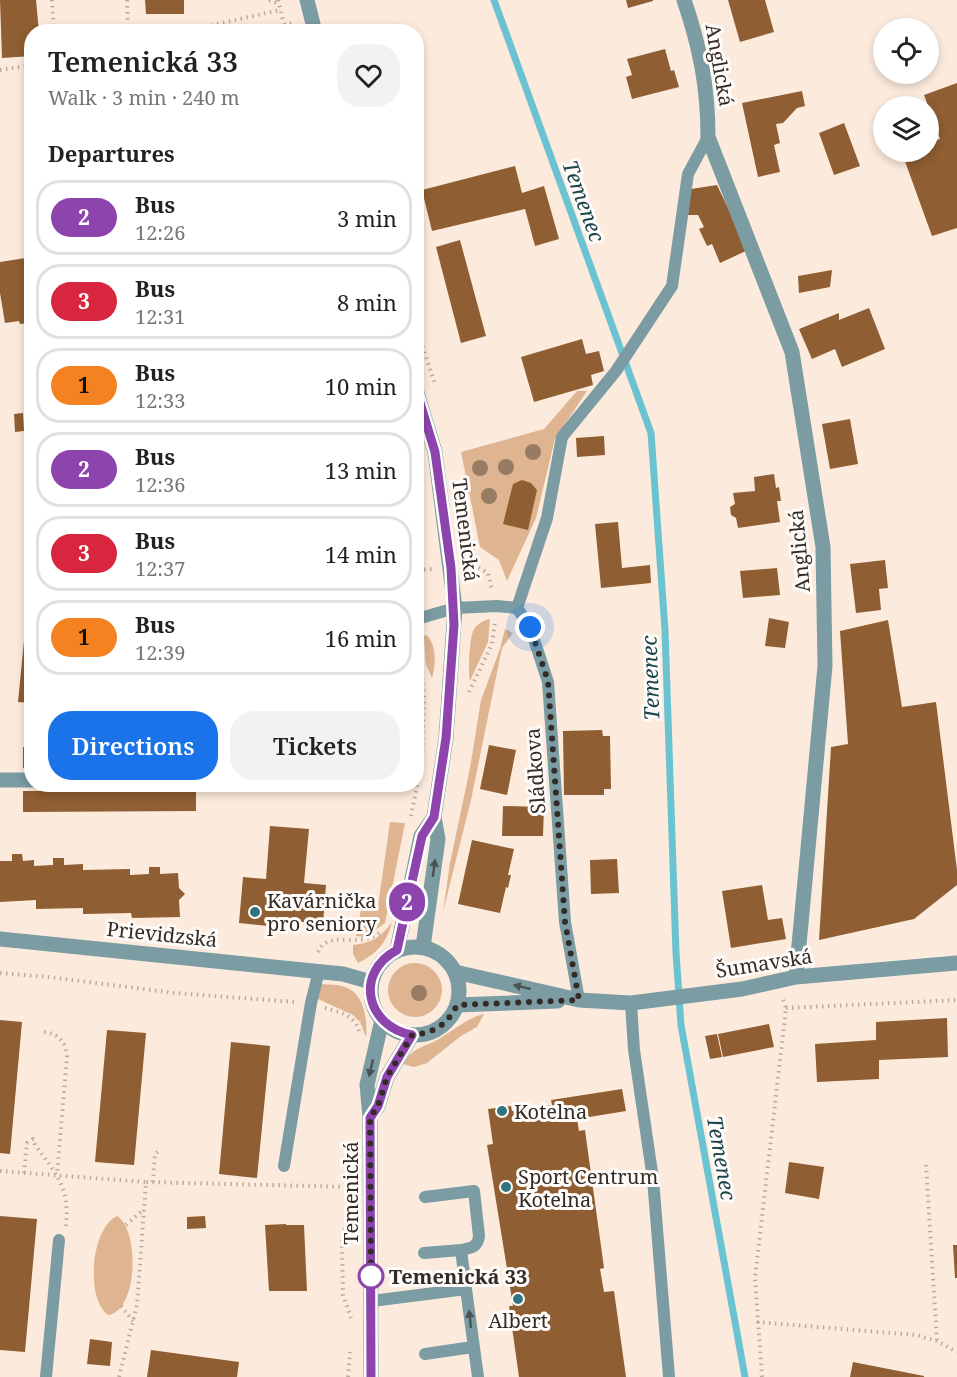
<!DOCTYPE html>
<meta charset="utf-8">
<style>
:root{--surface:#fff;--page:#f2f2f2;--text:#222;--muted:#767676;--line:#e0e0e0;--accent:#1a73e8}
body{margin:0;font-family:"Noto Serif",serif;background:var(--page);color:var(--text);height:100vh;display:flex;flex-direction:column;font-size:22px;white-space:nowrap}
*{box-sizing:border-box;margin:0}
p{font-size:20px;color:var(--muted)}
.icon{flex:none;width:33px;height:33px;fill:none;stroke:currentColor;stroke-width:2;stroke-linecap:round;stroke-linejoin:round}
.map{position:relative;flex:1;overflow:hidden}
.side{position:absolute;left:24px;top:24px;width:400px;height:768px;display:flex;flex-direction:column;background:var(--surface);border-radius:24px;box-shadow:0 3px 9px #0003}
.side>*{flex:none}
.badge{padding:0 12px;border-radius:20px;font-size:21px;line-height:39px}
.buttons{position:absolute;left:873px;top:18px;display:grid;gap:12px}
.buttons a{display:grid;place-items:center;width:66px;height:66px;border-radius:50%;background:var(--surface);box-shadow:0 3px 9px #0003;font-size:30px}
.you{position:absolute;width:30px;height:30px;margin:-15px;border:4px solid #fff;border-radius:50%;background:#1a73e8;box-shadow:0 0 0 9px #1a73e833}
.map>.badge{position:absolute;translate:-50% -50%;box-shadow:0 0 0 3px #fff}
h2{padding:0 24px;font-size:22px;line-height:54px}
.round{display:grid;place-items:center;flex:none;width:63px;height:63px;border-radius:24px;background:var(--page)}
.head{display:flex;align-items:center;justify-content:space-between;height:102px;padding:0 24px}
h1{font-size:28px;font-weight:600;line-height:45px}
.primary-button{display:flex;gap:12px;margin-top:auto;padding:12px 24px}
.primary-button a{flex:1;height:69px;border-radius:24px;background:var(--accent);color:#fff;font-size:24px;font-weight:600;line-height:69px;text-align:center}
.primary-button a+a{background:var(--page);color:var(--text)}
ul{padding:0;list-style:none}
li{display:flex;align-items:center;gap:18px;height:75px;margin:0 12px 9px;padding:0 12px;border:3px solid var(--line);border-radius:24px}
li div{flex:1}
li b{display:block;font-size:22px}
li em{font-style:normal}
li .badge{min-width:66px;font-weight:700;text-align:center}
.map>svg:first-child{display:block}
</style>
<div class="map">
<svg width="957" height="1377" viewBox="0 0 957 1377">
<rect width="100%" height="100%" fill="#fcebdd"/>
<path fill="#dfb490" d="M577,391H587L555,439L536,518L507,581L499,560L480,547L461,452L544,429Z
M490,619L488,642L470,681C468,672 469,638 474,629C477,624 484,620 490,619Z
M505,629L513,633L502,648L471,800L443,912L450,863L470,768L481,700L500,649Z
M426,635C437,643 436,666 432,678L426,665L424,636Z
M390,822L405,823L385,923L365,937L356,936L362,904L378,906Z
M392,922C387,942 377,954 358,963L353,954V945C372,943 381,937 392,922Z
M388 990a27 27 0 1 1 54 0a27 27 0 1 1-54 0Z
M321,984C328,985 338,984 345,987C364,993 368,1020 366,1037L360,1022L353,1015L318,999Z
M484,1014L477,1027L461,1036L427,1063L414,1067L403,1064C414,1045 426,1048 442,1037C457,1028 467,1018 484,1014Z
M117,1216C140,1230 138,1311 108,1315C85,1299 91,1228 117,1216Z"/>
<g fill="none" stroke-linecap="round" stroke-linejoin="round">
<path stroke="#6bc3d1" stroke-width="7" d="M494,0L651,433L665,630L676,953L681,1025L745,1377"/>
</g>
<path fill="#8f5e32" d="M0,0H36L39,32H32V56L2,58Z
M145,0H184V14H146Z
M626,0H653V1L628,8Z
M728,0H765L774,32L740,42Z
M665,49L671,71L674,70L679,87L632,99L626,77L632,75L627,59Z
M957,83V228L932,236L902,153L928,152V143L940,139L924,95Z
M802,91L805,106L797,108L783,123L776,124L780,143L774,145L780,172L758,177L742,103Z
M844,123L860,166L834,175L819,133Z
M515,166L522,193L544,186L559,239L535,246L525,209L432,231L422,190Z
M717,185L748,250L720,263L712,244L707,246L699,229L704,227L698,215H688L691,189Z
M460,240L486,336L461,343L436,247Z
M32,257V323L20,324L19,321L5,323L0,293V262Z
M832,270L830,287L799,293L798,276Z
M869,308L885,349L842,367L835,349L812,359L799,329L839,313V320Z
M582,339L586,354L599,351L604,371L591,375L593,385L534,402L521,357Z
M23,413L24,431L15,432L14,414Z
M850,419L858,464L830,469L822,424Z
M604,436L605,455L577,457L576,438Z
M774,474L776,488L779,487L781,501H777L780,522L738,528L736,518L731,515L730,507L735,504L733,493L755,491L754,477Z
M522,480L531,483L537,490L528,530L503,524L513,484Z
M618,522L622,568L650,565L651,583L601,588L595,524Z
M885,560L888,588L879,589L881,610L856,613L850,564Z
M777,568L780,595L743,598L740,571Z
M29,590H32V703L18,702Z
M769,618L789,622L785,648L765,646Z
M888,620L902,707L936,702L957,870V885L914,919L819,940L831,747L848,744L840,631Z
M602,730L603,736H610L611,789H604V795H564L563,731Z
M489,745L516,750L507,795L480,789Z
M23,747H32V767L23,768Z
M23,791H196V811L23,812Z
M503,806L544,807L543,836H502Z
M270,826L309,829L304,883L326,885L323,924L279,920L278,927L239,923L243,877L266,879Z
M472,840L514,849L508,875H511L508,888L506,887L500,913L458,904Z
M12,854H22L23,861L34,860V866L53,865V858H64V865L83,864V870L130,869V875L149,874V867H160V874L178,873L179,888L185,894L179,900L180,917L132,918L131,913L83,914V908L36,909V900L0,902V861H12Z
M617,859L619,893L591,894L590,860Z
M762,885L768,920L782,918L786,939L731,948L722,891Z
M947,1018L948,1057L879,1060V1079L817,1082L815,1044L876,1040V1022Z
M0,1020L22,1022L10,1154L0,1153Z
M769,1024L774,1047L723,1057L718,1034Z
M107,1030L146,1033L134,1165L95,1162Z
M717,1034L722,1057L710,1059L705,1036Z
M231,1042L270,1046L257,1178L219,1174Z
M622,1089L626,1111L577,1119L579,1131L585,1130L604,1268L600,1269L604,1292L614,1291L626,1377H519L509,1306H513L487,1145L493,1144L488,1109L511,1106L512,1111L552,1105L551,1100Z
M789,1162L824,1167L819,1199L785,1193Z
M0,1216L37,1219L25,1352L0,1350Z
M205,1216L206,1228L187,1229V1217Z
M286,1224V1225H304L307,1291H269L265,1225Z
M953,1245H957V1278H955Z
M90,1339L112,1342L110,1366L87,1364Z
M151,1350L239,1362L237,1377H147Z
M853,1362L924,1376V1377H850Z"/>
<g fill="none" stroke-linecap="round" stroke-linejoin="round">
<path stroke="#b9aba0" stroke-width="4" stroke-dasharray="1.5 4.5" stroke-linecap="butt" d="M52,0L54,32
M127,0L128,32
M269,0L279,4
M278,0L286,32
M284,25L293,23
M182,32L280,10
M0,70L32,65
M417,329L435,384
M460,484L476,566
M417,561L421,602
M467,566H476L488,573L492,590
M418,570L432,569
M419,636L424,699L422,760
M469,692L492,644L495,621
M411,816L418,782
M318,952C320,949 321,946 324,944C336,934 361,947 381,932
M0,973L49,977L175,993L295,1002
M325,1008C339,1012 355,1015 359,1031
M786,1008L957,1000
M44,1032C59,1034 66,1042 67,1057L57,1175
M926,1165L937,1341
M0,1171L146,1182
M24,1173L27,1143L33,1139L35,1145C57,1175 70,1188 66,1226
M153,1182L155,1154L160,1150
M350,1205L342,1242L343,1295L351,1318
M126,1225L143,1210
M121,1306L133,1321
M757,1322L916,1335L937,1341L957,1352
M119,1377L137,1305L146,1182L352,1187
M348,1377L350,1352
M762,1377L755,1278L786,1008L782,997"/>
<path stroke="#7a9ca2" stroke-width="12" d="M517,608L547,518L562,437L616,371L672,286L688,174L708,137
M417,619L455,608L497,606L517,608L530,627L548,682L565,922L579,1000
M631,1003L634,1050L653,1179L669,1377
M284,1166L311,1003L319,971
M425,1197L474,1191L479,1236C478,1247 471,1248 461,1250L466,1289
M424,1253L461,1250
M372,1301L466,1289L478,1377
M425,1354L473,1347
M46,1377L59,1240"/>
<path stroke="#7a9ca2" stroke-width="15" d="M684,0C700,47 708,87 708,137L792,352L823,547L825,666L796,977
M0,780H32
M0,939L343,974L371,982
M455,972L579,1000L631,1003L742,989L796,977L957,963
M457,1005L558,1001"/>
<path stroke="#7a9ca2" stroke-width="15" d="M307,0L315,32
M417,393L435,452L455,608L446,738L434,817L438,839L423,947
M371 991a44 44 0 1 1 88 0a44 44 0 1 1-88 0Z
M397,950L421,836L434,817
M370,1117L378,1106L387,1077L412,1035
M371,1377L370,1117L367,1085L382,1020"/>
</g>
<g fill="#977c63">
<circle cx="533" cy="452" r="8"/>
<circle cx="506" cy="467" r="8"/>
<circle cx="480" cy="468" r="8"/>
<circle cx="489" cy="496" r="8"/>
<circle cx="419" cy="993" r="8"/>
</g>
<defs><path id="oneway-solid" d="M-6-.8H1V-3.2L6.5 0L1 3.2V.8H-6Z" transform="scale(1.5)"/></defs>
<g fill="#4b5351">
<use href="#oneway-solid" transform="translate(434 868) rotate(-82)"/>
<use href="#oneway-solid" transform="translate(522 987) rotate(-167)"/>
<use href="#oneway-solid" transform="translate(371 1068) rotate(103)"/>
<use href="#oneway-solid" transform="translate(470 1319) rotate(-96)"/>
</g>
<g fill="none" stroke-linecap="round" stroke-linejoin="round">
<defs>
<path id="line" d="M371,1377L370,1118L378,1106L387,1077L412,1035C366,1026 354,973 397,950L422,836L434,817L446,738L454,625L451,568L435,452L417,393"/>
</defs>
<use href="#line" stroke="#fff" stroke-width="14"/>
<use href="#line" stroke="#8e44ad" stroke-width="9"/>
<path stroke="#322b26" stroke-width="6" stroke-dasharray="0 10.8" d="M371,1276V1280L370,1118L378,1106L387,1077L412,1035C434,1033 447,1025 457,1005L579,1000L565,922L548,681L530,627"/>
</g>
<g fill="#2e7581" stroke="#fefbf8" stroke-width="2">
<circle cx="255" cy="912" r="6"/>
<circle cx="502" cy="1111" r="6"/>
<circle cx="506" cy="1187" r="6"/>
<circle cx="518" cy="1299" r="6"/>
</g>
<circle fill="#fff" stroke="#8e44ad" stroke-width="3" cx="371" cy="1276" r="12"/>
<g text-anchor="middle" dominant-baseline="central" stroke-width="6" stroke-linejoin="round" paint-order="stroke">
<g font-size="20" fill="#322b26" stroke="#fefbf8">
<text transform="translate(720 65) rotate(80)">Anglická</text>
<text transform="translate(466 530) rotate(83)">Temenická</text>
<text transform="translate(799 551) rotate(-95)">Anglická</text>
<text transform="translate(535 771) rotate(-94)">Sládkova</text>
<text transform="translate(162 934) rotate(6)">Prievidzská</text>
<text transform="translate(764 963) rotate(-9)">Šumavská</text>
<text transform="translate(350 1193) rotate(-90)">Temenická</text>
</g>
<g font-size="20" fill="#322b26" stroke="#fefbf8" text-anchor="start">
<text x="267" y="900">Kavárnička<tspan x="267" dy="23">pro seniory</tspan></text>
<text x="514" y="1111">Kotelna</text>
<text x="518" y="1176">Sport Centrum<tspan x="518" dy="23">Kotelna</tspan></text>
<text x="518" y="1320" text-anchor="middle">Albert</text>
</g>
<g font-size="20" font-weight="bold" fill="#322b26" stroke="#fefbf8" text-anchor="start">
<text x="389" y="1276">Temenická 33</text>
</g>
<g font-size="21" font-style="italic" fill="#1b444b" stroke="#fefbf8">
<text transform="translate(584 201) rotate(70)">Temenec</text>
<text transform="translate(650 678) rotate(-92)">Temenec</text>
<text transform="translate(722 1158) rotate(80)">Temenec</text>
</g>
</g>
</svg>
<div class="buttons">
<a><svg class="icon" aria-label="locate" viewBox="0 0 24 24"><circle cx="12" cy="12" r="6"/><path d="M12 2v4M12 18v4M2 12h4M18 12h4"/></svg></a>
<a><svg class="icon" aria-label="layers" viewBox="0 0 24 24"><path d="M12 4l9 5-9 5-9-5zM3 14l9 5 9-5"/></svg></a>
</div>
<div class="you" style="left:530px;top:627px"></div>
<b class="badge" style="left:407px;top:902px;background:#8e44ad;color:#fff">2</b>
<section class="side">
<div class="head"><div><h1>Temenická 33</h1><p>Walk · 3 min · 240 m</p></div><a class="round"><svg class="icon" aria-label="heart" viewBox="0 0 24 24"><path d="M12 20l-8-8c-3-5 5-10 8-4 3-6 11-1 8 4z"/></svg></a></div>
<h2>Departures</h2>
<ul>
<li><span class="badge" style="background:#8e44ad;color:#fff">2</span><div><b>Bus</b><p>12:26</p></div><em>3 min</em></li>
<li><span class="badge" style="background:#d7263d;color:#fff">3</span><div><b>Bus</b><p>12:31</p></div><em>8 min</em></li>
<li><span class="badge" style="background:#f58220;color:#111">1</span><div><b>Bus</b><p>12:33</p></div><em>10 min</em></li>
<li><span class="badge" style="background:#8e44ad;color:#fff">2</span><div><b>Bus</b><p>12:36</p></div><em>13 min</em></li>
<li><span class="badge" style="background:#d7263d;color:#fff">3</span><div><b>Bus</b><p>12:37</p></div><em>14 min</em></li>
<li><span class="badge" style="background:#f58220;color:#111">1</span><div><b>Bus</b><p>12:39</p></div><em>16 min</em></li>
</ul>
<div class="primary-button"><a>Directions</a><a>Tickets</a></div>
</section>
</div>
